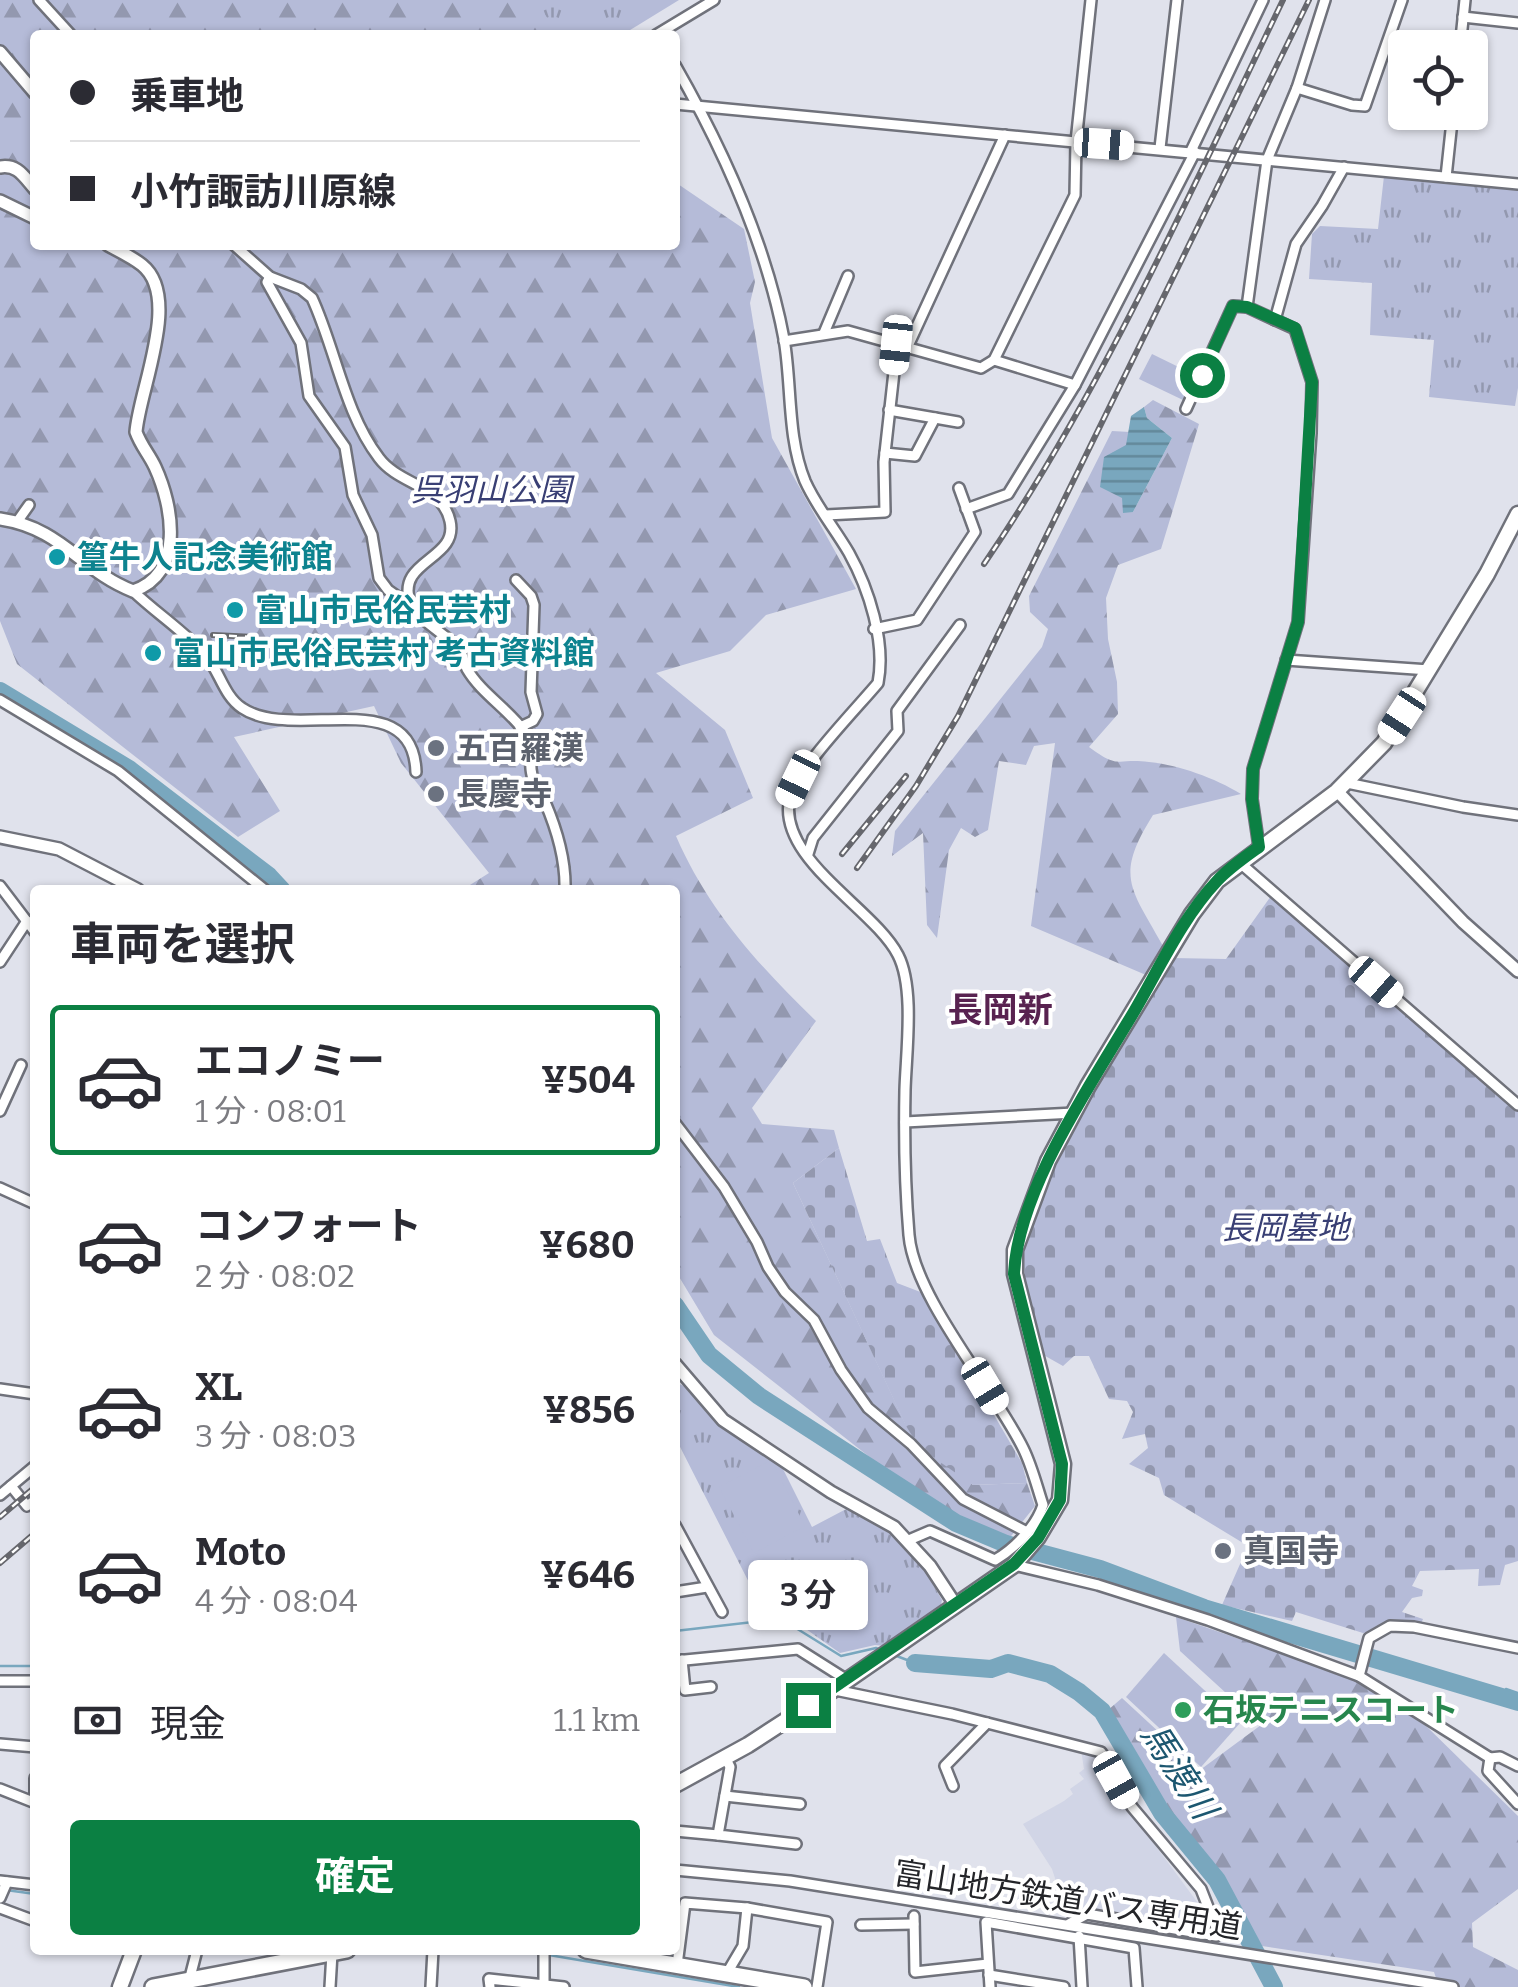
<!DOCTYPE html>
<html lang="ja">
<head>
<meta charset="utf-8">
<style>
	body { margin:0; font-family:Bitter,"Noto Sans JP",serif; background:#f2f2f3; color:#2b2b33; height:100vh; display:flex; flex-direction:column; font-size:38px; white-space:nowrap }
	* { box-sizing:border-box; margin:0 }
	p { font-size:32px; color:#7c7c81 }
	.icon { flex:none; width:55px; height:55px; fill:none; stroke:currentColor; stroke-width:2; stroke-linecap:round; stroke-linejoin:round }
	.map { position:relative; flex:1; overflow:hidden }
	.panel { position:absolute; left:30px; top:885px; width:650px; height:1070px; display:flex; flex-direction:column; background:#fff; border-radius:10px; box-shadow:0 2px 8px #0004 }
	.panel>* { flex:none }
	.guide { position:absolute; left:30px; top:30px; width:650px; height:220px; border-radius:10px; box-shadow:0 2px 8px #0004; display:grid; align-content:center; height:220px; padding:0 40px; background:#fff }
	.fabs { position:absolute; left:1388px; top:30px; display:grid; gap:20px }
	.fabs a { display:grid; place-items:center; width:100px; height:100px; border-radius:10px; background:#fff; box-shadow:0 2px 8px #0004; font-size:50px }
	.end { position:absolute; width:45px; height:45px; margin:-22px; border:12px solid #0b8043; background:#fff; box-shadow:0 0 0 5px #fff }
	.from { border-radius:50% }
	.bubble { position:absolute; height:70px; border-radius:10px; background:#fff; box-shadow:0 2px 8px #0004; font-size:32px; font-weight:700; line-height:70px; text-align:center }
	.car { position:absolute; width:30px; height:60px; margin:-30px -15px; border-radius:12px; box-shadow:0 0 8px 2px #0007; background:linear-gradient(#fff 24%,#345 0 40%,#fff 0 76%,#345 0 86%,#fff 0) }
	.guide b { display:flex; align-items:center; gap:35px; height:95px; font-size:38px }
	.guide b+b { border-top:2px solid #e1e1e2 }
	.guide i { width:25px; height:25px; background:#2b2b33 }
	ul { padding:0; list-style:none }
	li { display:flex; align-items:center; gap:30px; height:150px; margin:0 20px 15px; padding:0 20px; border:5px solid transparent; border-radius:10px }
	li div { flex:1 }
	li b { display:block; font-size:38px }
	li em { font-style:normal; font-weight:700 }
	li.selected { border-color:#0b8043 }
	li>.icon { width:90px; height:90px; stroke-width:1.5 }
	h2 { padding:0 40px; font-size:45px; line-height:120px }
	.pay { display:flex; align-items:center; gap:25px; height:110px; padding:0 40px; font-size:38px }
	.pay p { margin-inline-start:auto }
	.primary-button { display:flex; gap:20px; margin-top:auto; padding:20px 40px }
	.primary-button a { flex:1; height:115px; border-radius:10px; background:#0b8043; color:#fff; font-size:40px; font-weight:700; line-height:115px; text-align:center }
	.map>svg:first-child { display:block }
</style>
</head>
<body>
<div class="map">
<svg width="1518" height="1987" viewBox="0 0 1518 1987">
	<defs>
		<pattern id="grass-tufts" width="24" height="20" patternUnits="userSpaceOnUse" patternTransform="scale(2.5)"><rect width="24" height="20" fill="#b5bbd8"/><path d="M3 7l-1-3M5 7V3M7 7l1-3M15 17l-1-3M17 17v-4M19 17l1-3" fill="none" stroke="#9398af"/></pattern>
		<pattern id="forest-firs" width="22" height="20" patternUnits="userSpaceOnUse" patternTransform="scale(2.5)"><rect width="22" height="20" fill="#b5bbd8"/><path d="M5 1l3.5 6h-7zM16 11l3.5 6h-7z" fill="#9398af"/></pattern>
		<pattern id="cemetery-stones" width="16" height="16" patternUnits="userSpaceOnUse" patternTransform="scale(2.5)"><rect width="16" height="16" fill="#b5bbd8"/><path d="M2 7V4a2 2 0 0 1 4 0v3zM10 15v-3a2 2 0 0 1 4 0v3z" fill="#9398af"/></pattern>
		<pattern id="water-rules" width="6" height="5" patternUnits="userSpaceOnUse" patternTransform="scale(2.5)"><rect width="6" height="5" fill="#79a7be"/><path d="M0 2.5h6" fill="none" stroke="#63889a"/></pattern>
	</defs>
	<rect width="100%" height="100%" fill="#e0e2ec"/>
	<path fill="#d1d5e6" d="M1080,1743L1096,1747L1105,1761L1112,1787L1209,1918V1931L1087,1914L1067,1915L1052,1869L1023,1824L1064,1801L1073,1794L1070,1789L1084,1779L1079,1773L1084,1769Z"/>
	<g fill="url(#grass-tufts)">
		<path d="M516,0H679L622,35H540Z"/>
		<path d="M1384,176L1518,190V388L1515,406L1429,397L1434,340L1370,335L1372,283L1309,279L1312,234L1320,226L1378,229Z"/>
		<path d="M675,1382L686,1387L707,1413L782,1467L812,1527L850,1507L885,1526L913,1550L942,1600L940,1609L885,1646L875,1645L840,1653L793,1620L763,1610L675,1437Z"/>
	</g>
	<g fill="url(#forest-firs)">
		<path d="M0,0H535L559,35H35V245H675V182L744,229L755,282L750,303L772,438L856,589L766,615L730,651L656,673L725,730L753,798L676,836C708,910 759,966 816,1021L752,1108L762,1124L834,1130L839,1148L793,1183L905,1423L973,1485L1027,1483L1035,1506L1008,1540L955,1518L890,1473L714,1335L675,1270V890H462L489,873L401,763L374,706L234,737L280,811L238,837L17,664L0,621Z"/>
		<path d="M1153,400L1199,424L1161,549L1118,565L1106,598L1108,639L1117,682L1118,714L1089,747C1120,770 1116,758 1149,762C1179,765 1215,778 1241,794L1153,815C1114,877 1131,888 1163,946L1146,975L1031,926L1055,743L1034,746L1026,765L999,761L988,830L975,837L961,828L949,850L937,938L927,925L923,833L892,856L895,831L1042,647L1048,629L1030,612L1029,596L1112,431L1130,432L1122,498L1133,512L1172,438L1147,418L1144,407Z"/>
		<path d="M1176,1617L1355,1679L1420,1720L1518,1816V1889L1472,1923L1473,1947L1518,1970V1987H1439L1434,1972L1262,1946L1220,1875L1171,1817L1108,1710L1122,1698L1200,1770L1261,1725L1180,1651Z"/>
	</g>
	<g fill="url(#cemetery-stones)">
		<path d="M1271,896L1518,1110V1561L1505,1565L1500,1585L1478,1586L1479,1569L1420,1571L1412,1586L1423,1590L1422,1596L1412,1598L1402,1612L1423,1619L1420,1626L1363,1633L1296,1612L1292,1621L1222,1605L1248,1546L1164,1495L1159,1478L1129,1464L1148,1448L1145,1434L1122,1439L1133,1412L1127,1401L1109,1399L1089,1356H1074L1063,1366L1040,1353L1015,1250L1088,1100L1173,958L1226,959Z"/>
		<path d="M839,1148L867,1241L880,1239L897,1283L923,1293L1022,1463L1027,1483L973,1485L920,1448L906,1426L793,1183Z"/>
	</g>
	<g fill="#b5bbd8">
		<path d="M1152,354L1195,375L1183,400L1139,379Z"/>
		<path d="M771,1460L805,1526L754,1553L719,1487Z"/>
		<path d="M1164,1653L1240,1723L1201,1767L1126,1697Z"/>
	</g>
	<path fill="url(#water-rules)" d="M1144,407L1147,418L1172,438L1133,512L1123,513L1122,498L1100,487L1104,457L1126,445L1131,416Z"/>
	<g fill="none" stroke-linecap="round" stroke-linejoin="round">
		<g stroke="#79a7be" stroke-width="2.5">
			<path d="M675,1631L771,1620L791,1625L841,1656L876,1648L881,1650"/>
			<path d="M894,1655L915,1663"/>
			<path d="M0,1666H35"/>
			<path d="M1503,1698L1506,1689L1518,1693"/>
			<path d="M6,1890L35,1894"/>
			<path d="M498,1950L541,1953"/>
			<path d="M549,1955L739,1987"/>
		</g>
		<g stroke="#79a7be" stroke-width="18">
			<path d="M0,691L129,769L269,876L282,890"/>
			<path d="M675,1305L709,1355L759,1396L956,1523L1006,1544L1100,1569L1204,1608L1518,1702"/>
			<path d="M915,1663L991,1669L1008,1663L1050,1674L1079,1692L1102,1711L1162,1813L1217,1880L1274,1987"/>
		</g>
		<defs>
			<g id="minor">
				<path d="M39,0L71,35"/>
				<path d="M1463,17L1518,23"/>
				<path d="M656,35L714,0"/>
				<path d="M1460,48L1465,0"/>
				<path d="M675,65C723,149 766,243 784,339C792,385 787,437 805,481C816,506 835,529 849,553C869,589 886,642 878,683C858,707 796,771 790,797C775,858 874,908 898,955C915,988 906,1053 905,1090C904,1138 905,1187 909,1235C914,1297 994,1389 1023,1448C1032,1466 1037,1487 1043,1505C1036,1527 1014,1549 995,1560L930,1531L909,1540"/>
				<path d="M1297,88L1352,105L1365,106L1402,0"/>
				<path d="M675,104L1518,184"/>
				<path d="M1160,148L1177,0"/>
				<path d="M1191,151L1263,0"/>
				<path d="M1446,177L1453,112"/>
				<path d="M234,245L270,277L301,289L312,298C336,350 344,412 379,458C399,485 442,485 450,521C459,560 396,560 410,602C417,620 446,634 459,649C464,655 463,662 467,669C481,693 508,709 524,731C535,745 528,759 532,775C534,784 542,793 545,802C557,830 566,859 565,890"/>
				<path d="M270,277L267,282L301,343L309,396L345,447L353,495L372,535L379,578L388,590L411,606"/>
				<path d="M1247,307L1267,160L1297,88L1325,0"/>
				<path d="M1275,320L1296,244L1322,206L1344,167"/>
				<path d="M824,333L848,276"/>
				<path d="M784,341L848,331L981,368L994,360L1075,195L1076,142L1091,0"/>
				<path d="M907,348L1005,135"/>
				<path d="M994,360L1075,385L1195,152"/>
				<path d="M1186,409L1233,306L1247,307L1295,329L1312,382L1311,433L1298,622L1253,769L1252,799L1259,847"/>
				<path d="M889,410L958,422"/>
				<path d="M885,453L915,456L935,418"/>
				<path d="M966,509L1008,494L1075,385"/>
				<path d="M826,515L885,512L884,462L897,345"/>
				<path d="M17,522L29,505"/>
				<path d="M516,580L531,596L534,605L531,692L537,714L533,721L520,727"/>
				<path d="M133,591C157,614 187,633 208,658C220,674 225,697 242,708C293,743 413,682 416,772"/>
				<path d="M874,629L917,620L975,532L959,488"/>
				<path d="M1286,660L1429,670"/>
				<path d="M0,700L118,771L265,890"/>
				<path d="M1347,783L1463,807L1518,815"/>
				<path d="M808,854L813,838L898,731L897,711L960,625"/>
				<path d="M1239,862L1518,1105"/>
				<path d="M0,886L35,932"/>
				<path d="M0,962L27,921"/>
				<path d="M0,1111L21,1065"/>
				<path d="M905,1122L1074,1113"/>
				<path d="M675,1123L724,1187L757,1242L768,1267L785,1292L814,1320L841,1370L868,1408L911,1444L963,1499L1027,1532"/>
				<path d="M0,1188L35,1204"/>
				<path d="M0,1389L35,1394"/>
				<path d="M11,1486L27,1506L35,1500"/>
				<path d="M0,1495L35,1466"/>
				<path d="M675,1525L722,1612"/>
				<path d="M1014,1565L1098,1585L1208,1620L1359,1676L1490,1758L1500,1757L1518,1766"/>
				<path d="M675,1592L707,1587"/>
				<path d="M682,1660L685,1690L711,1687"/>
				<path d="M675,1661L798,1649L847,1680"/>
				<path d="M1359,1676L1369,1638L1390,1626L1414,1627L1518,1648"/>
				<path d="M0,1681H35"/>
				<path d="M835,1690L952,1714L1101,1752L1132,1807L1201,1889L1217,1930L1216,1936L1087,1914L1069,1924"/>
				<path d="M0,1744L35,1747"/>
				<path d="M725,1757L730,1767L718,1835L796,1844"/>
				<path d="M1490,1758L1488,1771L1518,1804"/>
				<path d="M35,1778V1802"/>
				<path d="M953,1786L945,1766L987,1723"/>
				<path d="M0,1789L33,1802"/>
				<path d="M725,1796L800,1804"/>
				<path d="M675,1831L718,1835"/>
				<path d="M675,1870L790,1881L1453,1987"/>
				<path d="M0,1881L35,1885"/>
				<path d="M0,1898L7,1882"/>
				<path d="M0,1908L35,1921"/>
				<path d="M914,1916L915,1972L988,1964"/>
				<path d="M861,1925L914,1924"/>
				<path d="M1079,1936L1082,1987"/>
				<path d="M677,1965L685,1903L747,1908L827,1922L817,1987"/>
				<path d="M727,1973L743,1946L747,1908"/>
				<path d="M989,1975L1064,1987"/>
				<path d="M189,1981L197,1950"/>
				<path d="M330,1987L332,1953"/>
				<path d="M431,1987L433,1950"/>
				<path d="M490,1987L489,1979L564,1987"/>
				<path d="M544,1987V1950"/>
				<path d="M990,1987L986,1922L1134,1948L1137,1987"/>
			</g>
			<g id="tertiary">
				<path d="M0,52L35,93"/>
				<path d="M0,167C18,164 24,177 35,189"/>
				<path d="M0,201L35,218"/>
				<path d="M0,519C62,528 81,571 133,591C185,574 173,506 155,467C149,454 141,446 136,432C139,390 182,297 142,265C132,257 119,251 108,245"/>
				<path d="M1337,791L1463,922L1518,971"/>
				<path d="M0,837L59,849L138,890"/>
				<path d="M675,1364L723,1420L831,1492L894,1527L930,1566L955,1604"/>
			</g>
			<g id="secondary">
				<path d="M675,1785L748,1745L839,1686L1014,1565L1038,1537L1060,1500L1063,1464L1015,1274V1250L1048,1161L1088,1086L1192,914L1217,881L1337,791L1384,743L1487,574L1518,514"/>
				<path d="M120,1987L134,1950"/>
			</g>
			<g id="primary">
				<path d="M586,1950L804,1987"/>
				<path d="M153,1987L347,1950"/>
			</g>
		</defs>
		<use href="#minor" stroke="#70727b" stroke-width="14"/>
		<use href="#tertiary" stroke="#70727b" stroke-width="16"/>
		<use href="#secondary" stroke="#70727b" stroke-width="19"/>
		<use href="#primary" stroke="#70727b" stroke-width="20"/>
		<use href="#minor" stroke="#fff" stroke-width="9"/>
		<use href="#tertiary" stroke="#fff" stroke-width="11"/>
		<use href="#secondary" stroke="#fff" stroke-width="14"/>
		<use href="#primary" stroke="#fff" stroke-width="15"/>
		<defs>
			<g id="rail">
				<path d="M984,564C1103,389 1191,191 1283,0"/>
				<path d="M213,635L254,637"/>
				<path d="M842,854L906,776"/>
				<path d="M857,868L916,786L958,716L1309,0"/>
				<path d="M0,1517L35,1487"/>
				<path d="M0,1563L35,1533"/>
			</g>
		</defs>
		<use href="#rail" stroke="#66676d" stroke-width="6"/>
		<use href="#rail" stroke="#fff" stroke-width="2.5" stroke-dasharray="8" stroke-linecap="butt"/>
	</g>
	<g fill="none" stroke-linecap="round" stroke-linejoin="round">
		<path stroke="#0b8043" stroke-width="12" d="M808,1705L1014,1564L1038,1538L1060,1500L1062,1464L1014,1274C1018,1189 1092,1083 1135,1010C1160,967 1183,917 1217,881C1229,868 1245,857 1259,847L1252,799L1253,769L1298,622L1312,382L1295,328L1247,307L1233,306L1202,375"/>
	</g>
	<g fill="#0f9aa8" stroke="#fff" stroke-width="4">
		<circle cx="57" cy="557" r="10"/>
		<circle cx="235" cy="610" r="10"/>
		<circle cx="153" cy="653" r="10"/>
	</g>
	<g fill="#6b7280" stroke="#fff" stroke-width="4">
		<circle cx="436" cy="748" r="10"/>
		<circle cx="436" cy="794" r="10"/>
		<circle cx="1223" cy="1551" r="10"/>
	</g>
	<circle fill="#2e9e5b" stroke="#fff" stroke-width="4" cx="1183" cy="1710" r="10"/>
	<g text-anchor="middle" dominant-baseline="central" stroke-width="8" stroke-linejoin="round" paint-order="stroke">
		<g font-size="32" font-style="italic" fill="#393f74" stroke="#fff">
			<text x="491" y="490">呉羽山公園</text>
			<text x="1285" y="1228">長岡墓地</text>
		</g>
		<g font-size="32" font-weight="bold" fill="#0d838f" stroke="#fff" text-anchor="start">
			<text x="77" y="557">篁牛人記念美術館</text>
			<text x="255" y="610">富山市民俗民芸村</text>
			<text x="173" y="653">富山市民俗民芸村 考古資料館</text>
		</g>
		<g font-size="32" font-weight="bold" fill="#5b616d" stroke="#fff" text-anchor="start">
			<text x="456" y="748">五百羅漢</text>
			<text x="456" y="794">長慶寺</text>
			<text x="1243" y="1551">真国寺</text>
		</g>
		<g font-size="32" font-weight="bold" fill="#27864d" stroke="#fff" text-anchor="start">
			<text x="1203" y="1710">石坂テニスコート</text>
		</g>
		<g font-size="32" fill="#242529" stroke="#fff">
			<text transform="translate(1068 1900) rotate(9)">富山地方鉄道バス専用道</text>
		</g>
		<g font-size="35" font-weight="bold" fill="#582250" stroke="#fff">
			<text x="1000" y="1010">長岡新</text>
		</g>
		<g font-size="35" font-style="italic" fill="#1c5770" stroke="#fff">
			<text transform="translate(1179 1771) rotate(57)">馬渡川</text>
		</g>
	</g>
</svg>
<div class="fabs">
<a><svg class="icon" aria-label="locate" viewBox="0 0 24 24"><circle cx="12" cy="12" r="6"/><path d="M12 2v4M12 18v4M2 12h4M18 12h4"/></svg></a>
</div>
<i class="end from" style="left:1202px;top:375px"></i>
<i class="end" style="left:808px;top:1705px"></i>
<div class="bubble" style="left:748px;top:1560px;width:120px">3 分</div>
<i class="car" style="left:1104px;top:144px;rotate:94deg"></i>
<i class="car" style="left:896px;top:345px;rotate:186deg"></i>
<i class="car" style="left:1402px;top:716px;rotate:213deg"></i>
<i class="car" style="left:798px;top:779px;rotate:206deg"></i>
<i class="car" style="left:1376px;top:982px;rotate:131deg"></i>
<i class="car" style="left:985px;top:1386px;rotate:149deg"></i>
<i class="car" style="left:1116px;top:1780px;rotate:151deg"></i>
<div class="guide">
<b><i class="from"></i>乗車地</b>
<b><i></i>小竹諏訪川原線</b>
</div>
<section class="panel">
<h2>車両を選択</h2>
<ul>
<li class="selected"><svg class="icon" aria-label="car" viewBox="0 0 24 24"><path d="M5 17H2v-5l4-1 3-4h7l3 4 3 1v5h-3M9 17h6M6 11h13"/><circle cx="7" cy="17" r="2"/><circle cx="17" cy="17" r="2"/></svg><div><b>エコノミー</b><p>1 分 · 08:01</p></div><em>¥504</em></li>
<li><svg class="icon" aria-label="car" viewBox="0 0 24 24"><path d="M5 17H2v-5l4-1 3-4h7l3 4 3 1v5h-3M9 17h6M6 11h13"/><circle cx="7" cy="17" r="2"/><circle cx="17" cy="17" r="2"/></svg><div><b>コンフォート</b><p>2 分 · 08:02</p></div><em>¥680</em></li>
<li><svg class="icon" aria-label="car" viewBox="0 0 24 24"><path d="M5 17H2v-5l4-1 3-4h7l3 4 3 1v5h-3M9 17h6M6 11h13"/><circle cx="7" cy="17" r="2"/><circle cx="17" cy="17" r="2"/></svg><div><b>XL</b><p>3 分 · 08:03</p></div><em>¥856</em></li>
<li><svg class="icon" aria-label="car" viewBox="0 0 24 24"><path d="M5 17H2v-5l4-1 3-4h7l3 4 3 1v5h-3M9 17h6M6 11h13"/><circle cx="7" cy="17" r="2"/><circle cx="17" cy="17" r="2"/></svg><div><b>Moto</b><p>4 分 · 08:04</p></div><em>¥646</em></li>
</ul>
<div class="pay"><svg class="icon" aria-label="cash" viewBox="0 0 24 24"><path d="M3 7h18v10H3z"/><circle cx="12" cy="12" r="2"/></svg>現金<p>1.1 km</p></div>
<div class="primary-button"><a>確定</a></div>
</section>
</div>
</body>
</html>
